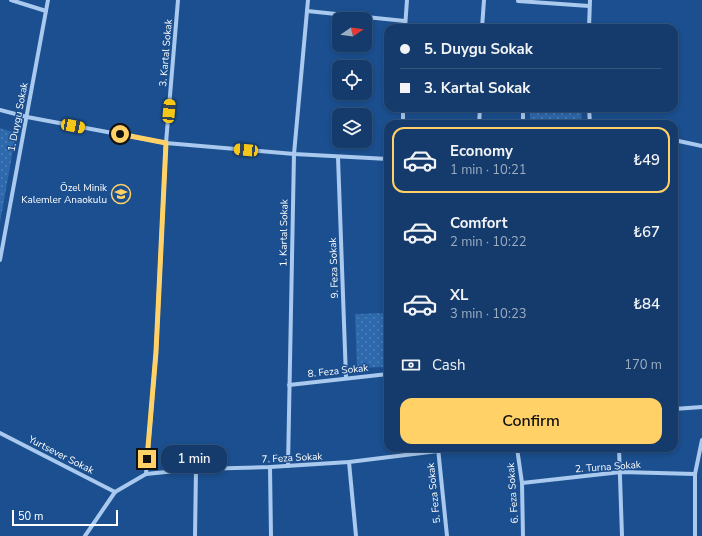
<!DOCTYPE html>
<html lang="en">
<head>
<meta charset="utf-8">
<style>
	body { margin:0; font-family:"Nunito Sans",sans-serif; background:#1d4271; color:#f1f3f6; height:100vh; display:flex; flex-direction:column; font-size:15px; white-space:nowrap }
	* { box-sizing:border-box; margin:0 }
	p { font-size:13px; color:#9dadc1 }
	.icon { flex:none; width:22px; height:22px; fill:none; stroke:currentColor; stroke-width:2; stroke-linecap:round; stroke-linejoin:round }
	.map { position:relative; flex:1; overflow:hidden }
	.panel { position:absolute; left:384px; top:120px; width:294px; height:332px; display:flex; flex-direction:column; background:#143b6b; border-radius:12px; box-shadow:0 2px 6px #0003,0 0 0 1px #33557e }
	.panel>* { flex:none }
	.hud { position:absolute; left:384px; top:24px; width:294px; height:88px; border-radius:12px; box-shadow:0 2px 6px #0003,0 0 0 1px #33557e; display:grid; align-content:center; height:88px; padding:0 16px; background:#143b6b }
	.needle { width:26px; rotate:77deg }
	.fabs { position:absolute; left:332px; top:12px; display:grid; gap:8px }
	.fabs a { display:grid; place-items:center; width:40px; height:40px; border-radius:8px; background:#143b6b; box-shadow:0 2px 6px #0003,0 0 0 1px #33557e; font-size:20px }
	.scale { position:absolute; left:12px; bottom:10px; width:106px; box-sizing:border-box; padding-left:4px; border:2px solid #fff; border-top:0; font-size:11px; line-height:14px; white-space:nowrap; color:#fff; -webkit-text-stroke:3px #1b4f8f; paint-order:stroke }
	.end { position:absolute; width:18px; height:18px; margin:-9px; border:5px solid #ffd166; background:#111; box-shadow:0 0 0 2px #111 }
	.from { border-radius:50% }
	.bubble { position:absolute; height:28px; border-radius:12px; background:#143b6b; box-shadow:0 2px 6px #0003,0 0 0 1px #33557e; font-size:13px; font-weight:600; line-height:28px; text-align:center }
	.car { position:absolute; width:12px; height:24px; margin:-12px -6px; border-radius:5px; box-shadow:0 0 3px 1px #0007; background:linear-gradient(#f5c518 24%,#345 0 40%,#f5c518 0 76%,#345 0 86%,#f5c518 0) }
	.hud b { display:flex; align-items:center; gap:14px; height:38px; font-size:15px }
	.hud b+b { border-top:1px solid #33557e }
	.hud i { width:10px; height:10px; background:#f1f3f6 }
	ul { padding:7px 0 0; list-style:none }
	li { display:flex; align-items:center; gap:12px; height:66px; margin:0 8px 6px; padding:0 8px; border:2px solid transparent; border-radius:12px }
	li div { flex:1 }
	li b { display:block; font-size:15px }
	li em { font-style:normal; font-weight:600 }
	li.on { border-color:#ffd166 }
	li>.icon { width:36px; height:36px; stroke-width:1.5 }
	.pay { display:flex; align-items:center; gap:10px; height:44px; padding:0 16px; font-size:15px }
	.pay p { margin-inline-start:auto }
	.primary-button { display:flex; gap:8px; margin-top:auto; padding:8px 16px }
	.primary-button a { flex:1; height:46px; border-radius:12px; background:#ffd166; color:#111; font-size:16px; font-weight:600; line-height:46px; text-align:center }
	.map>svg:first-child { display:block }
</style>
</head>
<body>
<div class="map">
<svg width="702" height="536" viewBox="0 0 702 536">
	<defs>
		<pattern id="park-dots" width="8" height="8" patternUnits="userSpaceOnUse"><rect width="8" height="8" fill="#2e69ad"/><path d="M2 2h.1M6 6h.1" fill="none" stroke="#4d80b9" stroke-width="1.8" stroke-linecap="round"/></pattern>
	</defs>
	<rect width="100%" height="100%" fill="#1b4f8f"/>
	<g fill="url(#park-dots)">
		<path d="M530,108H582L581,124H530Z"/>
		<path d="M0,128L16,133L0,223Z"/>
		<path d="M385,313L388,361L384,367L357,368L355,314Z"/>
	</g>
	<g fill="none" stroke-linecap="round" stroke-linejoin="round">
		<g stroke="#a9c9ee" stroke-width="4">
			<path d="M11,0L46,11"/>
			<path d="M518,0V1L589,6"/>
			<path d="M307,11L405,21"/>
			<path d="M405,28L407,0"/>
			<path d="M482,28L484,0"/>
			<path d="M589,28L590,0"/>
			<path d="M589,108L590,124"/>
			<path d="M0,110L27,117L166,143L294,154L388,159"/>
			<path d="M403,124V108"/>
			<path d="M479,124L480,108"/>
			<path d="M523,124V108"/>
			<path d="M674,140L702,146"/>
			<path d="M338,157L346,378"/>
			<path d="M0,260L48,0"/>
			<path d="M289,385L388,374"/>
			<path d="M674,409L702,407"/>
			<path d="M0,433L115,492"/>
			<path d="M438,448L447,536"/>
			<path d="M517,448L522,483L523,536"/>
			<path d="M619,448L622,536"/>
			<path d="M349,462L356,536"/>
			<path d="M288,466L294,154L308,0"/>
			<path d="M270,467L271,536"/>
			<path d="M146,474L196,469L270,467L349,462L438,451"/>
			<path d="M522,483L621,472L695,474"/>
			<path d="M85,536L115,492L146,474L156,352L166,143L178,0"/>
			<path d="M195,536L196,469"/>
			<path d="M695,536V474L702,440"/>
		</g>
	</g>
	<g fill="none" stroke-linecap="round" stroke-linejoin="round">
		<path stroke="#ffd166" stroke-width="5" d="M120,134L166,143L156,352L147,459"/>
	</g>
	<defs>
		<symbol id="school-ring" viewBox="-11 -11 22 22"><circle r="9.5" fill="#1b4f8f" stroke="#ffd166" stroke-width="1.5"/><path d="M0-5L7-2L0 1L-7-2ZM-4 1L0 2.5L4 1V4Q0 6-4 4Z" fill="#ffd166"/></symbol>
	</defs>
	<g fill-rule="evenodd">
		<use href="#school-ring" x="110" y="183" width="22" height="22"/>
	</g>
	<g text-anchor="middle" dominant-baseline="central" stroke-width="3" stroke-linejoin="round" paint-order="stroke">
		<g font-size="10" fill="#fff" stroke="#1b4f8f">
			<text transform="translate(166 53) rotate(-85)">3. Kartal Sokak</text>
			<text transform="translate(18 117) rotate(-79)">1. Duygu Sokak</text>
			<text transform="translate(284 233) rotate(-89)">1. Kartal Sokak</text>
			<text transform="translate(334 268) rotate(-92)">9. Feza Sokak</text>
			<text transform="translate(338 371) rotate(-6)">8. Feza Sokak</text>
			<text transform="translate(61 455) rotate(27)">Yurtsever Sokak</text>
			<text transform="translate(292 458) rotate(-3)">7. Feza Sokak</text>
			<text transform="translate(608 467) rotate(-4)">2. Turna Sokak</text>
			<text transform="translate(434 493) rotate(-96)">5. Feza Sokak</text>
			<text transform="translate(513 493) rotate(-94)">6. Feza Sokak</text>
		</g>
		<g font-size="10" fill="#fff" stroke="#1b4f8f" text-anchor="end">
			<text x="107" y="188">Özel Minik<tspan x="107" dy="12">Kalemler Anaokulu</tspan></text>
		</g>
	</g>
</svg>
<div class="fabs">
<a><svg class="needle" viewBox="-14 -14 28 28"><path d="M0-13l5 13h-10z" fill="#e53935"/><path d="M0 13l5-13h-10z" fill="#9dadc1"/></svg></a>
<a><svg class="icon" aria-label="locate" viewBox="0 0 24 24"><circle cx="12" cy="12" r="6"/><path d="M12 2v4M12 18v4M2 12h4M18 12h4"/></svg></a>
<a><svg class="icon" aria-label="layers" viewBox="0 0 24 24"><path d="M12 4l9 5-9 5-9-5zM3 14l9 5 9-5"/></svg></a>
</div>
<div class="scale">50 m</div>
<i class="end from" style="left:120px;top:134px"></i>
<i class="end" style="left:147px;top:459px"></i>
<div class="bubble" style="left:161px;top:445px;width:66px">1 min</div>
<i class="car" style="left:169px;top:111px;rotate:5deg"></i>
<i class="car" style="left:73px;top:126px;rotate:101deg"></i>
<i class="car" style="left:246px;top:150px;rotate:275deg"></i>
<div class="hud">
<b><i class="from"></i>5. Duygu Sokak</b>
<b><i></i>3. Kartal Sokak</b>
</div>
<section class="panel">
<ul>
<li class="on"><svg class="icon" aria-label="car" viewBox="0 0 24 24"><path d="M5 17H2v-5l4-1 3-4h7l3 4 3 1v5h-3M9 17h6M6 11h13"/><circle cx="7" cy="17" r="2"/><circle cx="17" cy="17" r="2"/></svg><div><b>Economy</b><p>1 min · 10:21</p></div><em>₺49</em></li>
<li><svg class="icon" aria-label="car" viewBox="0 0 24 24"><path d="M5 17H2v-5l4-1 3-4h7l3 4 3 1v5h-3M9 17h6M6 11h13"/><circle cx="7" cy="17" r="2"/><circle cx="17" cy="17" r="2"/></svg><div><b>Comfort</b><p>2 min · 10:22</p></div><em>₺67</em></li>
<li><svg class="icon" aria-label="car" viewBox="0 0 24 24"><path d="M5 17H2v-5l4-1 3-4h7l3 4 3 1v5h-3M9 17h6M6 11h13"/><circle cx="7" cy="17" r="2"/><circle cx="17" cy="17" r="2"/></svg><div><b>XL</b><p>3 min · 10:23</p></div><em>₺84</em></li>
</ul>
<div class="pay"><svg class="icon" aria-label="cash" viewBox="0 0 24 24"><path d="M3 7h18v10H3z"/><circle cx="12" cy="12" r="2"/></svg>Cash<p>170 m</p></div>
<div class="primary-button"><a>Confirm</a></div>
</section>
</div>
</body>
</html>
